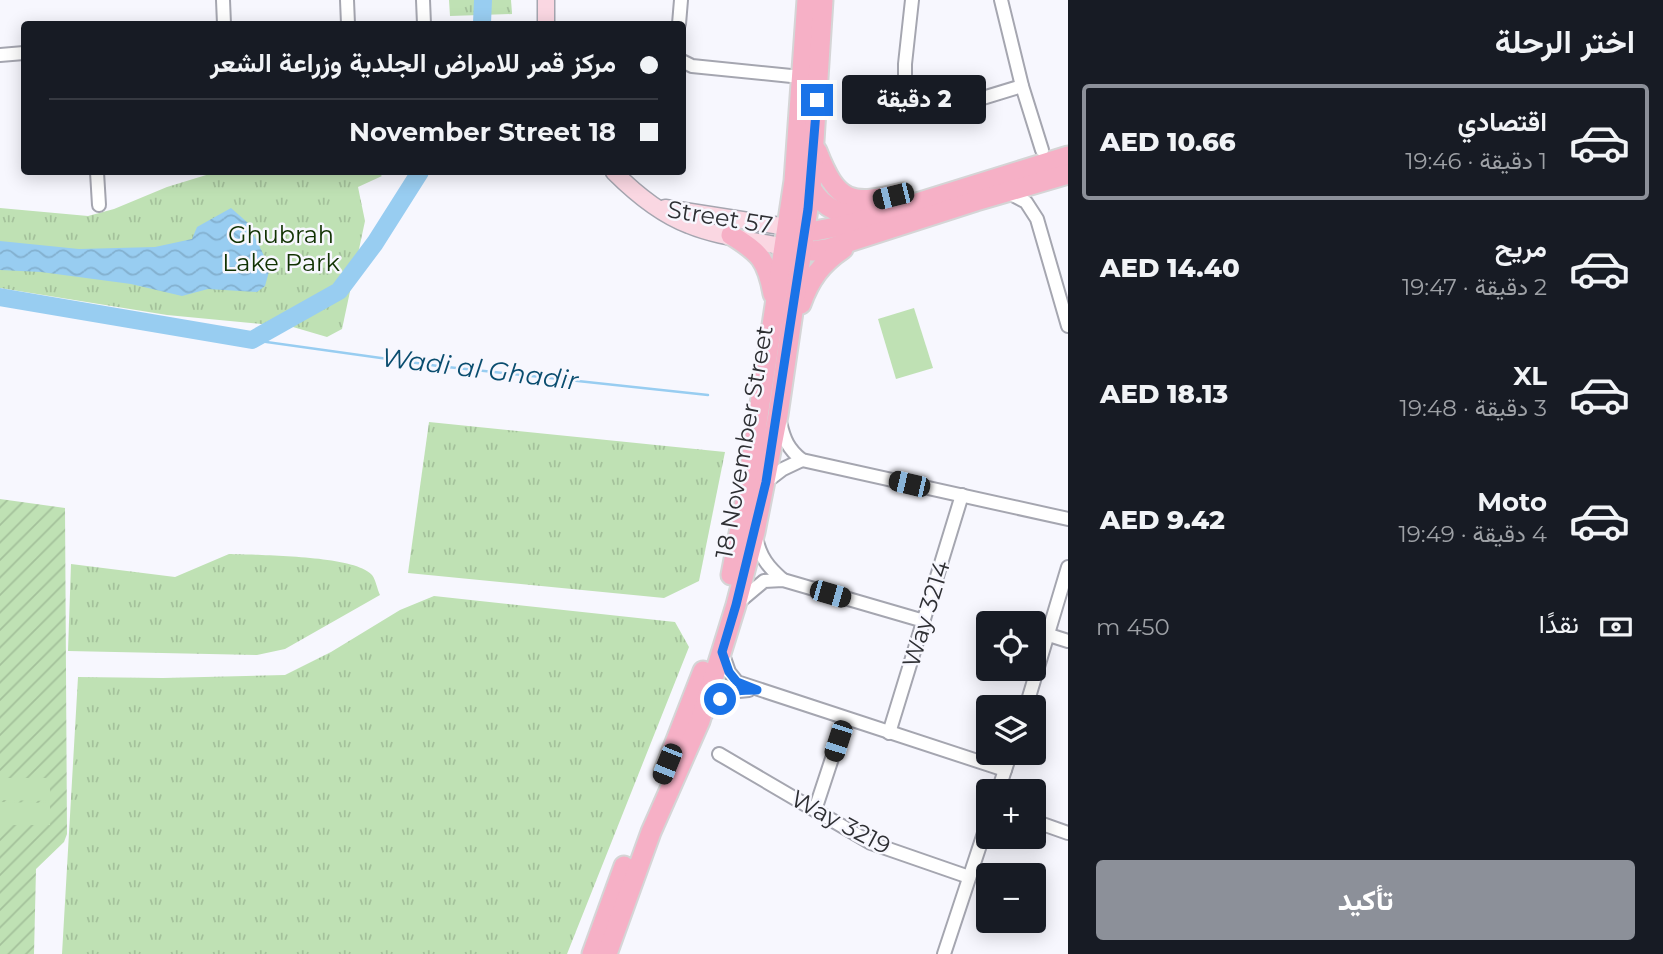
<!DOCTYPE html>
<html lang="ar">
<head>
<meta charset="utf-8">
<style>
	body { margin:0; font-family:Montserrat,Vazirmatn,sans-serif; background:#20242c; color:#f1f3f6; direction:rtl; height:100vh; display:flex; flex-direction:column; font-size:26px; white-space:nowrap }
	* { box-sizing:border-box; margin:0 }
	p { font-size:23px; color:#9ea1a6 }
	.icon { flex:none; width:38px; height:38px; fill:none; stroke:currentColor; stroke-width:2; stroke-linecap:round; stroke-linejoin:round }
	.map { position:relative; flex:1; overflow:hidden; direction:ltr }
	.details { display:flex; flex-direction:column; background:#171b24; width:595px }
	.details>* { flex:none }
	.hud { position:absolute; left:21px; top:21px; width:665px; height:154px; border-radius:7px; box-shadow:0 4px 18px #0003; direction:rtl; display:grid; align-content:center; height:154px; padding:0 28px; background:#171b24 }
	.controls { position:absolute; left:976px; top:611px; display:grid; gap:14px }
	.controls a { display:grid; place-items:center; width:70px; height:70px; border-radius:7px; background:#171b24; box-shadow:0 4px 18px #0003; font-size:35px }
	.end { position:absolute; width:32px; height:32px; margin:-16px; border:9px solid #1a73e8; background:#fff; box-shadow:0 0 0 4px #fff }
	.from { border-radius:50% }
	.bubble { position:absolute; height:49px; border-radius:7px; background:#171b24; box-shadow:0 4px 18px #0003; font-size:23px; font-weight:800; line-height:49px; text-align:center; direction:rtl }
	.car { position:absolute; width:21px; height:42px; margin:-21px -10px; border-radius:9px; box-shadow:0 0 5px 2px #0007; background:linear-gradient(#222 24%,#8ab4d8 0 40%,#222 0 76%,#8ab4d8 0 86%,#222 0) }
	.hud b { display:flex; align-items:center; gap:24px; height:66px; font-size:26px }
	.hud b+b { border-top:2px solid #363941 }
	.hud i { width:18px; height:18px; background:#f1f3f6 }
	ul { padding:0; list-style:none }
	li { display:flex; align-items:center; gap:21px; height:116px; margin:0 14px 10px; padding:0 14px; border:4px solid transparent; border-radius:7px }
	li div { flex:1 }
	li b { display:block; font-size:26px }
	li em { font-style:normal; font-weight:800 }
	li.active { border-color:#8c9099 }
	li>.icon { width:63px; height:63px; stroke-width:1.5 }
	h2 { padding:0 28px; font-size:32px; line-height:84px }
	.pay { display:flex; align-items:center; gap:18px; height:77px; padding:0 28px; font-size:26px }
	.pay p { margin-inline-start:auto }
	.primary-button { display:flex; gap:14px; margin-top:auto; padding:14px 28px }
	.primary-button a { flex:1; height:80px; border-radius:7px; background:#8c9099; color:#fff; font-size:28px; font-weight:800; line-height:80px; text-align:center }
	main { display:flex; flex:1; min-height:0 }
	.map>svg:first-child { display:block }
</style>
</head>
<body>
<main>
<section class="details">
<h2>اختر الرحلة</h2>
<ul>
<li class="active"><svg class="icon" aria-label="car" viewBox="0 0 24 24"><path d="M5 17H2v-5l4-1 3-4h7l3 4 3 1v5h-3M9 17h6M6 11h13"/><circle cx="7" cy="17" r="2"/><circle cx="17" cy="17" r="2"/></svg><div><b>اقتصادي</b><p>1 دقيقة · 19:46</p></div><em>AED 10.66</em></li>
<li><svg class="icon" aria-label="car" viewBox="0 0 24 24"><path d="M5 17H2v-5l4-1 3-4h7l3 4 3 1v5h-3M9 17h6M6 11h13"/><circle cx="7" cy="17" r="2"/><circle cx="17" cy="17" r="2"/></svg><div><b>مريح</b><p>2 دقيقة · 19:47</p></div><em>AED 14.40</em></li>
<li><svg class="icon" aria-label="car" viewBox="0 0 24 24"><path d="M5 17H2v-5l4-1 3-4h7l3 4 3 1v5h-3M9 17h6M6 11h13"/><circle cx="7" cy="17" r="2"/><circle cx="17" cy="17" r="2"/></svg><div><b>XL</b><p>3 دقيقة · 19:48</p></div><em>AED 18.13</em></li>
<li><svg class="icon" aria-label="car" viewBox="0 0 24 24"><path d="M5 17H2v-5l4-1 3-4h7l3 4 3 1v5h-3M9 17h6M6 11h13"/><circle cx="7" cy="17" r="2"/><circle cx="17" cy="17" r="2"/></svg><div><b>Moto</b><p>4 دقيقة · 19:49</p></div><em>AED 9.42</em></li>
</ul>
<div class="pay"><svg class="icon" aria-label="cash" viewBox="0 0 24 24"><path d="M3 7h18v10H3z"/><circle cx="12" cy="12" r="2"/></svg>نقدًا<p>450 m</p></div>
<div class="primary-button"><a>تأكيد</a></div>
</section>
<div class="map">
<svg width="1068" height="954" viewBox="0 0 1068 954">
	<defs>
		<pattern id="grass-tufts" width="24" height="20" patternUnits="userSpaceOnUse" patternTransform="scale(1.75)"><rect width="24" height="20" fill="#bfe1b4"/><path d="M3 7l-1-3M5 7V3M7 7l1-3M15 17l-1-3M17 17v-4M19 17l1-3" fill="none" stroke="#a4c19b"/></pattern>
		<pattern id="garden-furrows" width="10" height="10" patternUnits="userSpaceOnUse" patternTransform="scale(1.75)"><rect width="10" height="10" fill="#bfe1b4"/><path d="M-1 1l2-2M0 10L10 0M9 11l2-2" fill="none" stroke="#a4c19b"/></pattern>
		<pattern id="water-waves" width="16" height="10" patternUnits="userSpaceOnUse" patternTransform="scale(1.75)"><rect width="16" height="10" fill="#98cdf1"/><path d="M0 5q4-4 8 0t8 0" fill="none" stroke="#83b0cf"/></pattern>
	</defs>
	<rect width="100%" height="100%" fill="#f7f7fe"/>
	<g fill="url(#grass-tufts)">
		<path d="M449,0H511L512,14L450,16Z"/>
		<path d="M216,172H377L382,176L358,187L365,221L342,329L327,337L293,327L167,315L0,288V208L88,216L114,209L167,187Z"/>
		<path d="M429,422L725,452L699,581L664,598L408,573Z"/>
		<path d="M229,554C257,555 356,555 372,575C376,580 377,589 380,595L285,649L257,655L68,651L71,564L175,577Z"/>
		<path d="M434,596L675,622L689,647L567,954H62L78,677L163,678L285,675L331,652L400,610Z"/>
	</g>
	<path fill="url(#garden-furrows)" d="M0,499L65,508L67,834L64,842L36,869L34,954H0Z"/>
	<g fill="#bfe1b4">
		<path d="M914,308L933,368L896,379L878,319Z"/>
		<path d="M0,778H50V801L0,800Z"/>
		<path d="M0,802L50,803V825H0Z"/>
	</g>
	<path fill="url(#water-waves)" d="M231,208L248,223L270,268L265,286L257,292L208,289L182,296L131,284L41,272L0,270V241L79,249L155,247L192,239L197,227Z"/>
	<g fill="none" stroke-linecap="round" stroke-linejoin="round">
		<path stroke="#98cdf1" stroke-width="2.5" d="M252,340L438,366L708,395"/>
		<g stroke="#98cdf1" stroke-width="18">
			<path d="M482,23L483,0"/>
			<path d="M0,297L252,340L339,291L375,243L420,172"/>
		</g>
		<defs>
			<g id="street">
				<path d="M223,0L224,24"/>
				<path d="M347,0L348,24"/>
				<path d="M423,0L424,24"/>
				<path d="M912,0L905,64V102L950,108L1022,86"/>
				<path d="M1001,0L1022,86L1042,150"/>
				<path d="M679,24L681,0"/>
				<path d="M0,55L24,53"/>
				<path d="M682,61L692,66L801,77"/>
				<path d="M97,172L99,205"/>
				<path d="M1007,192L1026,202L1037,219L1068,326"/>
				<path d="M780,422C784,439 788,449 802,460L1068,519"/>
				<path d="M766,482L783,469L802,460"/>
				<path d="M756,537C760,557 768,567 783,580"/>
				<path d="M739,602L764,581L783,580L924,621"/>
				<path d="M1049,635L1068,641"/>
				<path d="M722,652L729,672L737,682L1005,770"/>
				<path d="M1026,707L1068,567"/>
				<path d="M704,716L729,692L749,690"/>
				<path d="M889,733L962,495"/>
				<path d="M719,754L871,843L969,877"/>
				<path d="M998,791L1011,752"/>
				<path d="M815,810L845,719"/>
				<path d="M1034,821L1068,833"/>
				<path d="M944,954L989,818"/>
			</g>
			<g id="secondary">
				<path d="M546,0V24"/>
				<path d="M614,172C635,193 660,214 689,225C718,237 753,240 784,247"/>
				<path d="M665,208L787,227"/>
			</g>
			<g id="primary">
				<path d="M817,151C837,203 851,206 903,193"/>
				<path d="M811,188C824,209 841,216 865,214"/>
				<path d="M794,228L815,231L846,225L1068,156"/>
				<path d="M731,235C760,253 767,260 773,294"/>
				<path d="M792,249L813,251L827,249L976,201L1068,174"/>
				<path d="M801,304C810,279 821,264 843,249"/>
				<path d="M731,575L745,502L794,181L807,0"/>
				<path d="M664,771L703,671"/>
				<path d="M592,954L624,866"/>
				<path d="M607,954L651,832L700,721L736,605L755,532L778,415L811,188L823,0"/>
			</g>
		</defs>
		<use href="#street" stroke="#a5a6b0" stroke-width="16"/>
		<use href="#secondary" stroke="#a5a6b0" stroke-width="19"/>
		<use href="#primary" stroke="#d5d5d6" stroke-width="23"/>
		<use href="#street" stroke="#fff" stroke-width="12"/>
		<use href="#secondary" stroke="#fad7e2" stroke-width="16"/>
		<use href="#primary" stroke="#f6b0c6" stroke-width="19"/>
	</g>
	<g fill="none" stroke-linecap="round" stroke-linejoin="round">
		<path stroke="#1a73e8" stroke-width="9" d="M720,699C732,690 742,690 757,690L737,682L729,672L722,652L736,605L766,482L808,209L817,100"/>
	</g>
	<g text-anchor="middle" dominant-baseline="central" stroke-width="5" stroke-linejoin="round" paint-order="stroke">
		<g font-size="24" fill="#2e2f33" stroke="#f7f7fe">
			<text transform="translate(720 217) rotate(9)">Street 57</text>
			<text transform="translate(744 442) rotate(-80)">18 November Street</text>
			<text transform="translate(926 614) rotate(-73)">Way 3214</text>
			<text transform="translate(841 822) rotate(28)">Way 3219</text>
		</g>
		<g font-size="24" fill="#113202" stroke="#f7f7fe">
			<text x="281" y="234">Ghubrah<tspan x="281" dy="28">Lake Park</tspan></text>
		</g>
		<g font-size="26" font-style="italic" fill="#0a4d6f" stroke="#f7f7fe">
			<text transform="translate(480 369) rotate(7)">Wadi al Ghadir</text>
		</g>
	</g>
</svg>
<div class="controls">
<a><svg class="icon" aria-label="locate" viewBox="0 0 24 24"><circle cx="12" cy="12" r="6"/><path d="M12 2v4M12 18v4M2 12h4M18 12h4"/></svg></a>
<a><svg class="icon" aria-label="layers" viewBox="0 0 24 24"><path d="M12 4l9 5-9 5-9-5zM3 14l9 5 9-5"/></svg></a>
<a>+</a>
<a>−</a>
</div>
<i class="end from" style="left:720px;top:699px"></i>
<i class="end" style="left:817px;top:100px"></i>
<div class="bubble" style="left:842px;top:75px;width:144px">2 دقيقة</div>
<i class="car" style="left:893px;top:196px;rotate:256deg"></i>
<i class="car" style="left:909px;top:484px;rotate:283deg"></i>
<i class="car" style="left:830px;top:594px;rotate:106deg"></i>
<i class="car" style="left:838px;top:741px;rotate:198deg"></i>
<i class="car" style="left:667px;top:764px;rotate:202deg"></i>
<div class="hud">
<b><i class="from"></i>مركز قمر للامراض الجلدية وزراعة الشعر</b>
<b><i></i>18 November Street</b>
</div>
</div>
</main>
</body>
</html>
